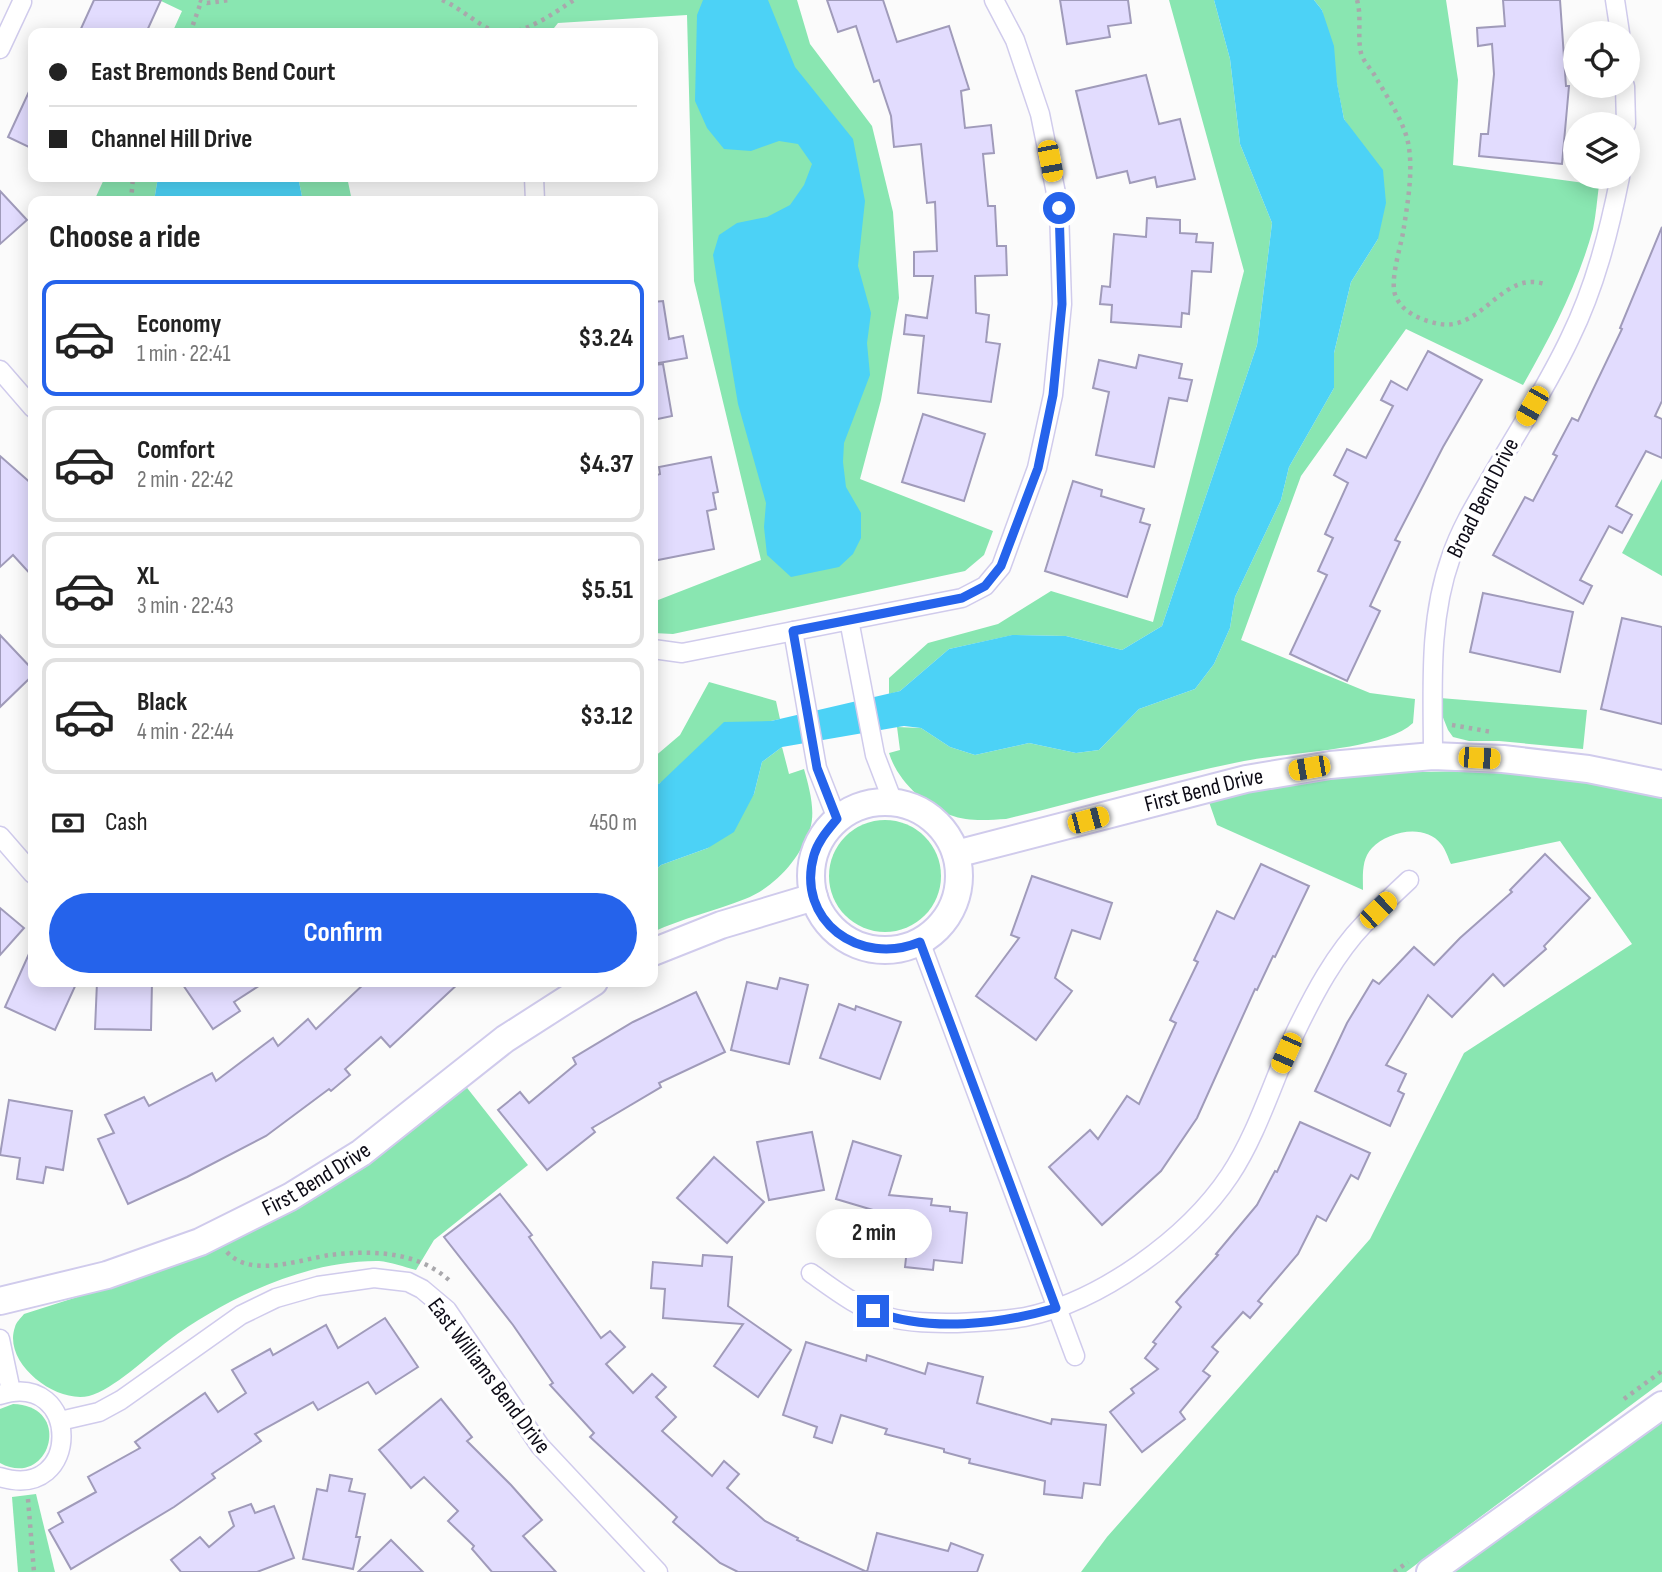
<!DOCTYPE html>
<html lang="en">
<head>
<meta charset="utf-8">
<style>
	body { margin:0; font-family:"Sofia Sans Condensed",sans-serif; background:#f6f6f6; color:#222; height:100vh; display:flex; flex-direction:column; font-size:26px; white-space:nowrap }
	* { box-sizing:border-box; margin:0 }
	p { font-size:23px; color:#767676 }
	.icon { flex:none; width:38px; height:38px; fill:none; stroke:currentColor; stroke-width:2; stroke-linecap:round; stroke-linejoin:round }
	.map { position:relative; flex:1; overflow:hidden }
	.details { position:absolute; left:28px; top:196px; width:630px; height:791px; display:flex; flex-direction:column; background:#fff; border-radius:14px; box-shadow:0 4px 18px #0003 }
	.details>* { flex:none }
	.top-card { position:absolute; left:28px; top:28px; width:630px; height:154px; border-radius:14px; box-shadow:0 4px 18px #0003; display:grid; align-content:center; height:154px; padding:0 21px; background:#fff }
	.controls { position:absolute; left:1563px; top:21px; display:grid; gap:14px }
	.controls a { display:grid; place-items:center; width:77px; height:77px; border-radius:50%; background:#fff; box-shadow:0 4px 18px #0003; font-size:35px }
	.end { position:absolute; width:32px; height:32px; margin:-16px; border:9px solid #2563eb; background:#fff; box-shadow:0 0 0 4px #fff }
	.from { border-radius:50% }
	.bubble { position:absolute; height:49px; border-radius:24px; background:#fff; box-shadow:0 4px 18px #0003; font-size:23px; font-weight:700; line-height:49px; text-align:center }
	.car { position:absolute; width:21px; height:42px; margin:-21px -10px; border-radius:9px; box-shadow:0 0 5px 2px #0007; background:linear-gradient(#f5c518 24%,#345 0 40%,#f5c518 0 76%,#345 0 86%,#f5c518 0) }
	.top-card b { display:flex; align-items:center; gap:24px; height:66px; font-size:26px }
	.top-card b+b { border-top:2px solid #e0e0e0 }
	.top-card i { width:18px; height:18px; background:#222 }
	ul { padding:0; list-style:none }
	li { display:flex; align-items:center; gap:21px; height:116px; margin:0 14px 10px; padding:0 7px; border:4px solid #e0e0e0; border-radius:14px }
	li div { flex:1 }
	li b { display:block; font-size:26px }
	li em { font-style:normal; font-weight:700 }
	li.active { border-color:#2563eb }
	li>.icon { width:63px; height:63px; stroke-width:1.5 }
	h2 { padding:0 21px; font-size:32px; line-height:84px }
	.pay { display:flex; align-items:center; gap:18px; height:77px; padding:0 21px; font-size:26px }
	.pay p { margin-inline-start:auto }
	.action { display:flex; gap:14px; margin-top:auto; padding:14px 21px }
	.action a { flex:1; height:80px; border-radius:42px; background:#2563eb; color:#fff; font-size:28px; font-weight:700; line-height:80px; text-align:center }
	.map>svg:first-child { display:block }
</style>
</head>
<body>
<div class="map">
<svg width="1662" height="1572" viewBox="0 0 1662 1572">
	<rect width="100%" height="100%" fill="#fbfbfb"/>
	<g fill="#89e6b1">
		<path d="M159,0H797L810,44L872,126L893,212L899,298L881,400L860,479L993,531L984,555L965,571L673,634L653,633V602L761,560L694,281L687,15L558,23L550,33H469L463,29L357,33H260L251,30L230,33H172L182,11Z"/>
		<path d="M1169,0H1214L1230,59L1240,144L1272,223L1257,345L1162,626L1122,650L1066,636L1013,635L949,649L900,691L889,694V678L928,643L998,624L1051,591L1153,622L1244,271Z"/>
		<path d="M1314,0H1446L1458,80L1453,165L1599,185C1597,200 1596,215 1593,229C1578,284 1551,336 1523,385L1406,329L1301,476L1241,640L1370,693L1415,699L1413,723C1383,751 1287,752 1244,761C1164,777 1085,800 1006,819C988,820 968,822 950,815C924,805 897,780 889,753L900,750L897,727L921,728L950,747L975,755L1029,743L1076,753L1099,750L1139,709L1195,689L1214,664L1230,628L1235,597L1281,500L1289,467L1334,388V353L1351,282L1378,239L1358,141L1344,119L1322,10Z"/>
		<path d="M105,177H158L154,201H94Z"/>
		<path d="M298,177H347L352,201H303Z"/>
		<path d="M1662,479V576L1622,553Z"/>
		<path d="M709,682L776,701L780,719L771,721L653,787V758L680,735Z"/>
		<path d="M1440,698L1587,710L1583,749L1499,741H1469L1453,737L1448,730L1442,715Z"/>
		<path d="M782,747L789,774L804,769C809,787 816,811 810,829C800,859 775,887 745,899C715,911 683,918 653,932V872L661,865L708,848L754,794L762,762Z"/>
		<path d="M1470,771L1547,774L1662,797V1382L1406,1572H1081L1107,1537L1370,1239L1464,1053L1632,944L1560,841L1451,864C1448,858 1446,850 1441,844C1425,823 1388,831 1372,848C1361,859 1363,877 1363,890L1217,825L1209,802L1292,782L1369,773Z"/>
		<circle cx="885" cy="876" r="56"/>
		<path d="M464,1084L528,1165L434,1240L416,1270C404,1267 391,1262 379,1261C307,1260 225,1298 168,1341C148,1356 113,1390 89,1396C56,1404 2,1363 15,1327C16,1322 21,1318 24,1314L118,1284Z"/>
		<path d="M13,1404C75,1406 49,1490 0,1463V1409Z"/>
		<path d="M1662,1414V1572H1451Z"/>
		<path d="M36,1494L55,1572H18L12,1497Z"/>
	</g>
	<g fill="#4cd2f6">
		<path d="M703,0H768L795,67L853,139L865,201L858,266L871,313L867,343L870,375L844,443L843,462L846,487L861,513V538L853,554L839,567L791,577L767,555L764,527L766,503L738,404L713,255L719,235L737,223L767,217L790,205L804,185L812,164L798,144L779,141L751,151L724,149L707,128L695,101L697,15Z"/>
		<path d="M1214,0H1314L1322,10L1334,46L1337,83L1344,119L1383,170L1386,203L1378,239L1351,282L1334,353V388L1289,467L1281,500L1235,597L1230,628L1214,664L1195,689L1139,709L1099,750L1076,753L1029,743L975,755L950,747L921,728L904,726L782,747L762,762L754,794L734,832L708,848L661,865L653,872V787L660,783L724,722L771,721L900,691L949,649L1012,635L1066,636L1122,650L1162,626L1257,345L1272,223L1240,144L1230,59Z"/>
		<path d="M158,177H298L303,201H154Z"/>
	</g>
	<g fill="#e2dcfe" stroke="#a09bba" stroke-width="2">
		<path d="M94,0H161L146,33H79Z"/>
		<path d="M827,0H883L897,42L949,26L969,89L961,91L965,128L991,125L994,153L983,154L988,206H995L997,246H1006L1007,275L975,276L976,313L989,315L986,342L1000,344L991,402L918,393L924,336L904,334L906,315L927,318L933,276H914V252L937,251L935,202L927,203L921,144L894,147L891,116L879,80L874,82L856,26L838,32Z"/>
		<path d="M1060,0H1128L1131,23L1108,26L1110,37L1067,44Z"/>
		<path d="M1503,0H1560L1566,86H1569L1562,164L1479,156L1481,134H1488L1494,74L1492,44L1478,46L1477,28L1505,26Z"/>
		<path d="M1146,75L1159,124L1180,119L1195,179L1157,187L1155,177L1130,183L1127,171L1097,178L1076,91Z"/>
		<path d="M33,83V149L8,137Z"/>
		<path d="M0,191L27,220L0,244Z"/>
		<path d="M1147,218L1180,220V233L1197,234L1196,242L1213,243L1211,272L1192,271L1189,314L1182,313L1181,327L1111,322L1112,305L1100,304L1102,286L1110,287L1114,234L1146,237Z"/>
		<path d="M1662,227V401L1655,416L1662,419V458L1646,451L1616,506L1632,515L1622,533L1609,526L1580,580L1592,586L1583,604L1493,555L1525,497L1533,501L1557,456L1553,454L1572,418L1578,421L1622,329L1620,328Z"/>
		<path d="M663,301L669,339L683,336L687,358L653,364V302Z"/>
		<path d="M1428,351L1482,380L1443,447L1395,540L1400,542L1370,606L1380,611L1347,681L1290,654L1327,575L1318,571L1333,538L1325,534L1348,483L1334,475L1347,449L1366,458L1393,406L1381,400L1391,381L1407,390Z"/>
		<path d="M1139,355L1182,364L1179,378L1192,380L1187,401L1169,398L1154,467L1096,455L1109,392L1093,388L1099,360L1136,368Z"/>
		<path d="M663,364L672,416L653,420V365Z"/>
		<path d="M923,414L985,434L964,501L902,482Z"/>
		<path d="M0,456L33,485V577L13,555L0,567Z"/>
		<path d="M711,457L718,492L713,493L716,509L707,511L714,549L653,561V476L660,474L659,467Z"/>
		<path d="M1073,481L1102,490L1101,496L1144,509L1140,522L1150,525L1127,597L1045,571Z"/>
		<path d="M1483,593L1573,612L1560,672L1470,652Z"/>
		<path d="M1622,618L1662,627V724L1601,709Z"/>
		<path d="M0,635L33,670V675L0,707Z"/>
		<path d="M1545,854L1590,898L1544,946L1546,949L1504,986L1493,974L1452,1017L1428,995L1386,1065L1406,1074L1398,1091L1404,1094L1390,1126L1315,1091L1347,1023L1373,980L1379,984L1414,947L1434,965L1460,938L1512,892L1510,890Z"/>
		<path d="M1261,864L1309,886L1275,957L1273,956L1257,990L1255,989L1197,1118L1161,1171L1102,1225L1049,1167L1090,1130L1098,1139L1127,1096L1139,1104L1176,1023L1170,1020L1198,962L1194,960L1217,911L1234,919Z"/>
		<path d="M1032,876L1112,903L1100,939L1072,930L1055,978L1072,991L1036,1040L976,996L1019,938L1011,935Z"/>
		<path d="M0,908L24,928L0,955Z"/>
		<path d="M33,945V982H77L55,1030L5,1007Z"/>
		<path d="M780,978L808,985L789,1064L731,1050L747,982L777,989Z"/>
		<path d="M97,982H152L151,1030L95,1029Z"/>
		<path d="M181,982H265L234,1002L240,1011L213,1029Z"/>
		<path d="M366,982H460L390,1047L381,1037L345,1069L350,1075L331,1091L329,1089L266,1136L187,1177L128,1204L98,1139L114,1133L105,1115L144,1097L149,1106L212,1073L216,1081L273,1038L278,1046L308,1019L316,1029Z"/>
		<path d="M696,992L725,1052L659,1083L661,1087L592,1128L595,1132L547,1170L498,1110L520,1092L529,1103L576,1064L573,1058L633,1022Z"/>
		<path d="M839,1004L855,1010L856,1006L901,1022L880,1079L820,1058Z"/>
		<path d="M9,1100L72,1111L63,1170L46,1167L43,1183L17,1179L20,1158L0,1155Z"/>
		<path d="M1300,1122L1370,1153L1358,1179L1351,1175L1326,1221L1317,1216L1298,1254L1258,1301L1262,1304L1250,1318L1243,1312L1212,1347L1218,1352L1203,1371L1210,1376L1180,1412L1185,1419L1142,1452L1110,1412L1134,1393L1131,1389L1158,1369L1145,1358L1156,1344L1153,1342L1181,1307L1176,1302L1218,1255L1216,1254L1257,1205L1275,1171L1277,1172Z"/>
		<path d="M812,1132L824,1190L769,1200L757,1142Z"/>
		<path d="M853,1141L901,1156L889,1195L932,1199L931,1205L950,1207V1211L967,1213L962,1263L934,1260L933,1270L905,1267L910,1221L836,1199Z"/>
		<path d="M714,1157L764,1202L727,1243L677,1198Z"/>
		<path d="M500,1194L532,1235L529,1237L601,1338L610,1331L625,1347L606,1364L633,1393L652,1374L666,1387L656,1397L676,1417L662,1431L712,1476L724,1461L739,1474L727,1488L765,1521L798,1538L797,1540L867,1572L877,1533L948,1551L951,1543L983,1555L977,1572H738L720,1563L673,1522L677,1517L590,1437L594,1433L550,1385L553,1383L513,1325L444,1237Z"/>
		<path d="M703,1255L732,1257L728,1306L791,1350L758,1397L714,1366L743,1324L663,1318L665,1289L651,1288L653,1262L702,1266Z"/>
		<path d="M385,1318L418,1367L376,1394L368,1382L318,1410L313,1402L255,1434L261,1441L212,1474L215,1478L174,1507L71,1569L49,1530L63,1522L58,1513L96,1492L88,1477L140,1448L135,1442L205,1393L218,1412L246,1393L232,1370L270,1349L273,1355L326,1325L338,1348Z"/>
		<path d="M806,1342L866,1361L867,1355L925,1374L928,1363L983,1377L977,1403L1051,1424L1052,1419L1106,1425L1100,1485L1084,1483L1082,1498L1044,1494L1045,1481L969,1463L970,1459L944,1452V1449L885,1434L887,1429L841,1415L832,1443L814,1437L817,1427L783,1415Z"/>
		<path d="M441,1399L472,1437L467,1441L511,1485L542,1520L523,1536L556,1572H492L472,1549L474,1546L448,1521L458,1511L424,1477L411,1488L379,1450Z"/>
		<path d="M330,1475L352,1479L349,1491L365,1494L356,1537H360L353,1569L303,1559L317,1489L327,1491Z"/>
		<path d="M251,1504L255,1513L274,1506L294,1558L257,1572H181L171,1560L200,1537L209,1547L234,1526L229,1512Z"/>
		<path d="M391,1540L423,1572H358Z"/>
	</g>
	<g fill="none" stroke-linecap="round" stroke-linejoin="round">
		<defs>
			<g id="street">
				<path d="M1615,0L1620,33"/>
				<path d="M0,49L22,2"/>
				<path d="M1625,86L1626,124"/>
				<path d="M534,177L535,201"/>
				<path d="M0,370L33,408"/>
				<path d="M849,620L875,755L893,802"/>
				<path d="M793,631L817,768L837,819"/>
				<path d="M653,649L682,653L962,598L985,586L1001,567L1037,468L1053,395L1062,304L1059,208L1040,114L1015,40L994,0"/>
				<path d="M1433,756C1433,689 1428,621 1451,557C1460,530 1475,505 1489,481C1516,434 1547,387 1570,338C1595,287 1609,232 1620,177"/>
				<path d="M0,836L33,874"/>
				<path d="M920,941L1075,1356"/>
				<path d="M811,1273C835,1290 859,1309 888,1317C909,1323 935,1323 957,1323C980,1322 1003,1321 1025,1317C1100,1302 1188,1238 1230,1175C1258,1133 1274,1077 1296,1031C1314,994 1335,954 1364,924C1378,909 1394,894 1409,880"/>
				<path d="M0,1339L11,1391"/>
				<path d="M0,1395C81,1369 83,1503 0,1477"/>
				<path d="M60,1421L99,1412L121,1400L241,1315L276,1298L318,1286L374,1278L408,1282L422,1289L447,1310L540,1446L658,1572"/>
			</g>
			<g id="secondary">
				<circle cx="885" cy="876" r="74"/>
				<path id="s1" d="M956,854L1246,779L1330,765L1433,756L1503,759L1588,769L1662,784"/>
				<path d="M653,952L721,925L814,897"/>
				<path id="s2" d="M0,1301L107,1275L200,1242L290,1197L361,1153L505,1039L594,982"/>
				<path d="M1430,1572L1662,1405"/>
			</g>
		</defs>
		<use href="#street" stroke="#d0cbec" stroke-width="21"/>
		<use href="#secondary" stroke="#d0cbec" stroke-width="30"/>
		<g stroke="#a9a8ac" stroke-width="4.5" stroke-dasharray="3.5 5" stroke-linecap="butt">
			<path d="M199,0L207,3L230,0"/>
			<path d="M442,0C461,8 476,24 494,31C518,40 555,12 574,0"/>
			<path d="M1357,0C1362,17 1357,36 1361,53C1363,61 1371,69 1375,76C1387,97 1406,124 1409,148C1413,175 1407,207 1403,233C1400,249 1389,283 1396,297C1403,313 1423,321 1440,324C1482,331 1503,270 1544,284"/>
			<path d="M190,33L201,2"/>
			<path d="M131,201L133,177"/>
			<path d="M1452,725L1492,732"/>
			<path d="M227,1252C251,1279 301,1259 330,1255C372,1250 419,1251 451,1282"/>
			<path d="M1624,1399L1662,1371"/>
			<path d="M28,1499L34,1572"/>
			<path d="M1394,1572L1408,1562"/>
		</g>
		<use href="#street" stroke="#fff" stroke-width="18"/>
		<use href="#secondary" stroke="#fff" stroke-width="26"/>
	</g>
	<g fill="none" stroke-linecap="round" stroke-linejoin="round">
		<path stroke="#2563eb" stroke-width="9" d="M873,1311C930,1333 1000,1324 1056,1308L920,942C860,967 795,921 814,855C818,841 828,830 837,819L817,768L793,631L962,598L985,586L1001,566L1038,468L1053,395L1062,304L1059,208"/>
	</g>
	<g text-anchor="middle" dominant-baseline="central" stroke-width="7" stroke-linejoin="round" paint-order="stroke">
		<g font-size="23" fill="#0d0b16" stroke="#fff">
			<text transform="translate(1483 498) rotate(-63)">Broad Bend Drive</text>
			<text stroke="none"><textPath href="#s1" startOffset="256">First Bend Drive</textPath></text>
			<text stroke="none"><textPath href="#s2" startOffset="341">First Bend Drive</textPath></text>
			<text transform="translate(489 1376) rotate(53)">East Williams Bend Drive</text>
		</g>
	</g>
</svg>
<div class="controls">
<a><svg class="icon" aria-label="locate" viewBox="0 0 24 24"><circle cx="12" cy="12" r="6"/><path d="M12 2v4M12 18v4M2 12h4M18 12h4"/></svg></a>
<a><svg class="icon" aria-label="layers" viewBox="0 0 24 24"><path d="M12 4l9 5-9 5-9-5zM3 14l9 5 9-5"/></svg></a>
</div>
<i class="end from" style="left:1059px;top:208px"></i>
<i class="end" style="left:873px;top:1311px"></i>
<div class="bubble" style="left:816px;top:1209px;width:116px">2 min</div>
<i class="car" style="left:1050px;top:161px;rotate:169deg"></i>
<i class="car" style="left:1532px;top:406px;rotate:210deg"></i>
<i class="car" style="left:1479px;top:758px;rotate:93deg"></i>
<i class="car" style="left:1309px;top:768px;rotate:260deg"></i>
<i class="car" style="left:1088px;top:820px;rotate:75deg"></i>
<i class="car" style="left:1378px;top:910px;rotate:46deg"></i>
<i class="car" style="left:1286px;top:1053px;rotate:204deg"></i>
<div class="top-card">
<b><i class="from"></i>East Bremonds Bend Court</b>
<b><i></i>Channel Hill Drive</b>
</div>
<section class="details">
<h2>Choose a ride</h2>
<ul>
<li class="active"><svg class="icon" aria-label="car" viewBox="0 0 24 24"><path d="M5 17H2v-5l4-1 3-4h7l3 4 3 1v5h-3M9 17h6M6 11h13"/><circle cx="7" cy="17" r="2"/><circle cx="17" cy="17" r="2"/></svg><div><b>Economy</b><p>1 min · 22:41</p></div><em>$3.24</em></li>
<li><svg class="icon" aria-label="car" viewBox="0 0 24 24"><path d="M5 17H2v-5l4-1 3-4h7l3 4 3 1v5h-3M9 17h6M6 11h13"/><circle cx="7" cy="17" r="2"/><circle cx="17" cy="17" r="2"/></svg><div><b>Comfort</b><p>2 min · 22:42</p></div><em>$4.37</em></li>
<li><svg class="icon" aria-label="car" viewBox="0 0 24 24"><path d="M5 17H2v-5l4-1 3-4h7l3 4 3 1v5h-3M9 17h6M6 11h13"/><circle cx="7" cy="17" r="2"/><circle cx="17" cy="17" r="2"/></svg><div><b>XL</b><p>3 min · 22:43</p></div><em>$5.51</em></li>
<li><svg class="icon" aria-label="car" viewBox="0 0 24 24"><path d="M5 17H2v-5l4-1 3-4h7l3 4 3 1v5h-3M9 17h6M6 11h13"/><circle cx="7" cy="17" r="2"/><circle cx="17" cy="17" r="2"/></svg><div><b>Black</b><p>4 min · 22:44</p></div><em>$3.12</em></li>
</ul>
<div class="pay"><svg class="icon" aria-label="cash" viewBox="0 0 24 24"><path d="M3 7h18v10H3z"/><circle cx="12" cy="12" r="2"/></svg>Cash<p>450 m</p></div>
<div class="action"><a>Confirm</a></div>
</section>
</div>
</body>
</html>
